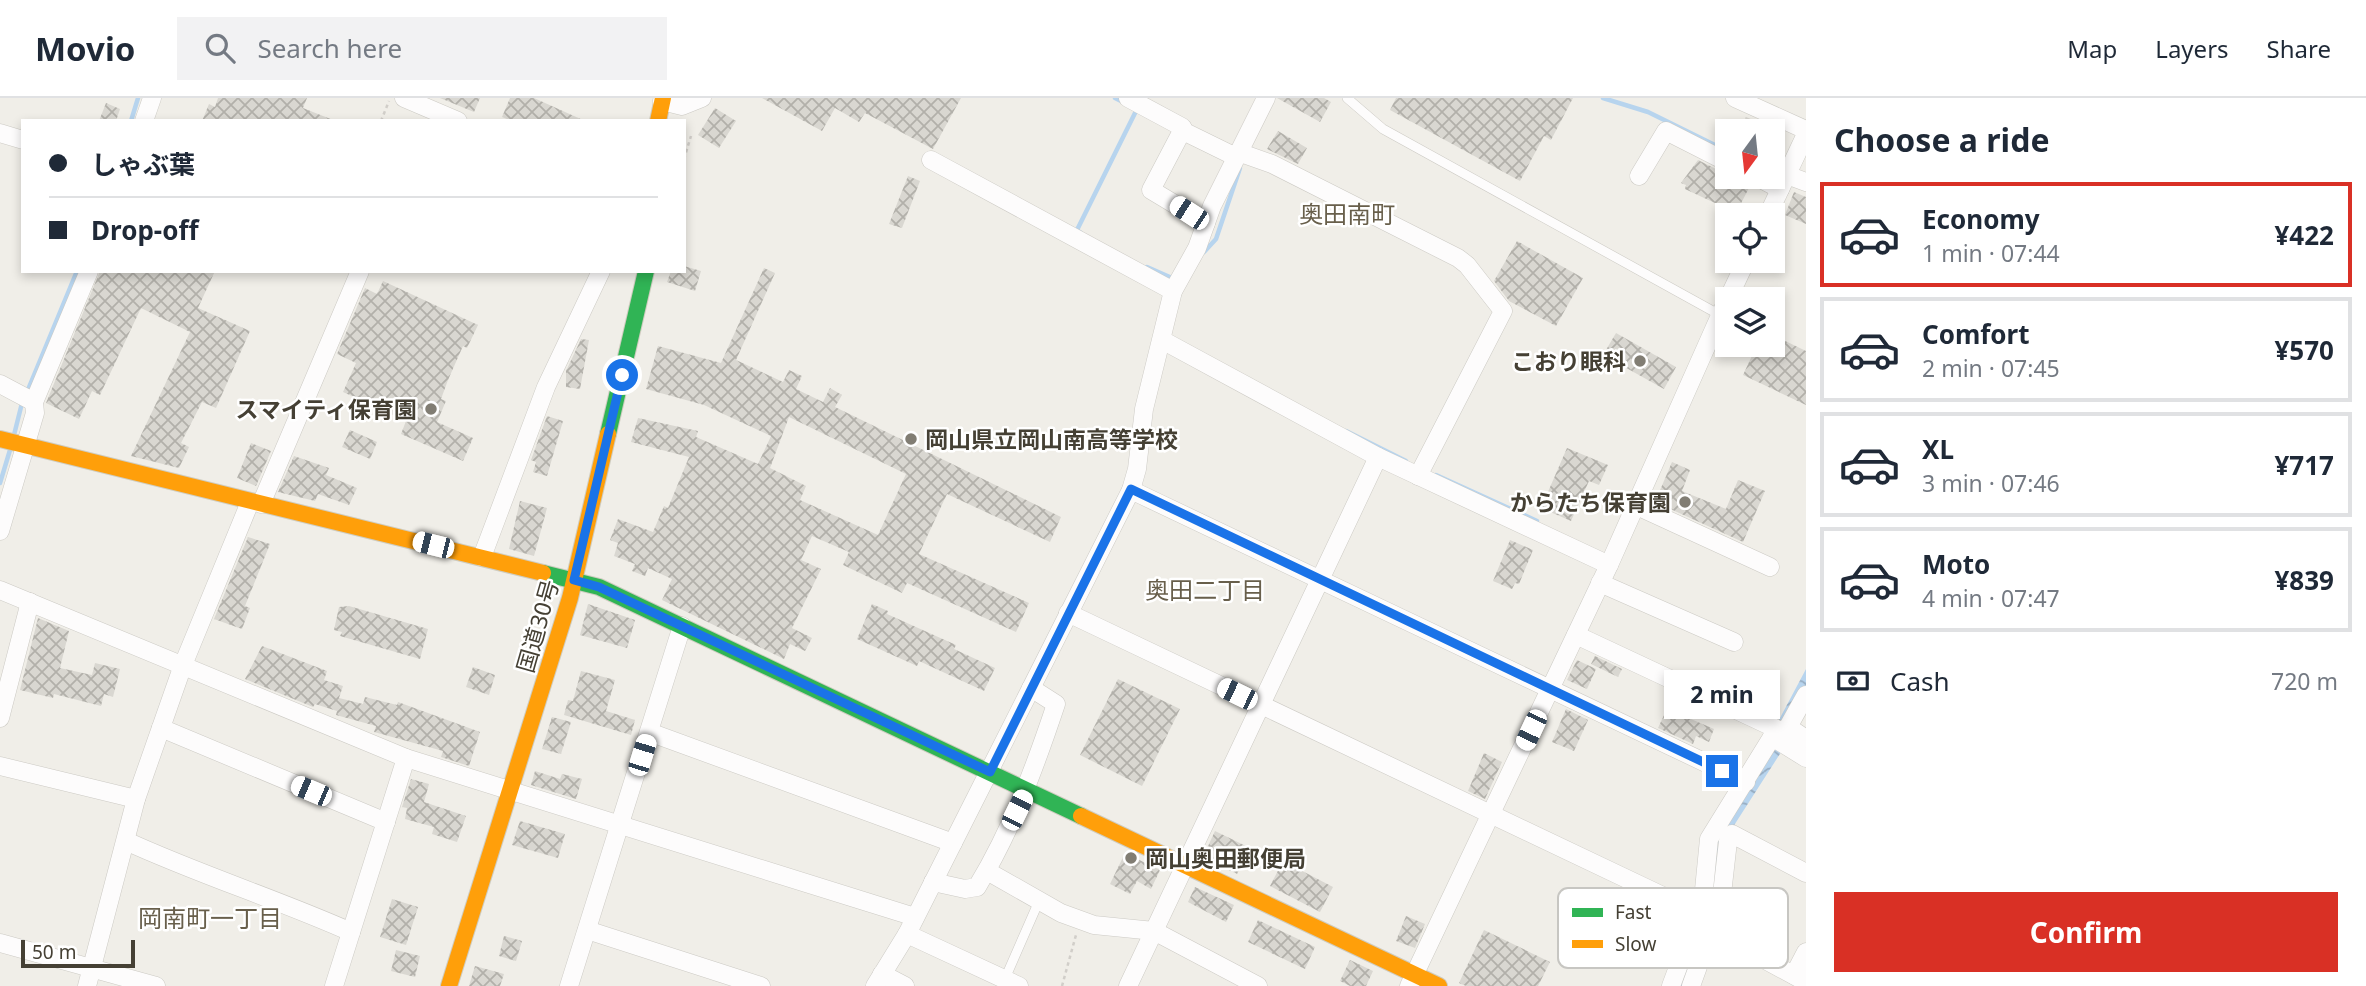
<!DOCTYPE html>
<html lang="en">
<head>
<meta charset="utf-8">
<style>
	body { margin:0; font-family:"Noto Sans","Noto Sans JP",sans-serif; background:#f2f2f3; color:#1f2937; height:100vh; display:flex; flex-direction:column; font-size:26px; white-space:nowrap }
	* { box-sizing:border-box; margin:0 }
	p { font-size:23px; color:#747a83 }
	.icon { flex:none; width:38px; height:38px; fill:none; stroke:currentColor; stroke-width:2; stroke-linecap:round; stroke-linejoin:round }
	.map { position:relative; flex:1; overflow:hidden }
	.sheet { display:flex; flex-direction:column; background:#fff; width:560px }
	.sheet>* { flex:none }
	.banner { position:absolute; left:21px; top:21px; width:665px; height:154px; border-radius:0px; box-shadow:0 4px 10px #0003; display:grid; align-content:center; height:154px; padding:0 28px; background:#fff }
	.needle { width:46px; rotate:195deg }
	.tools { position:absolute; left:1715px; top:21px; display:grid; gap:14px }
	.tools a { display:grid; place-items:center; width:70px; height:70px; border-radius:0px; background:#fff; box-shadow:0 4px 10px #0003; font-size:35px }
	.scale { position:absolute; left:21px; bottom:18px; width:114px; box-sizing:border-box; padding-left:7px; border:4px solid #454034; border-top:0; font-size:19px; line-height:24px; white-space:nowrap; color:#454034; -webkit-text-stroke:5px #fff; paint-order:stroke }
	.end { position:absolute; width:32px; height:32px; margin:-16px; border:9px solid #1a73e8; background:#fff; box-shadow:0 0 0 4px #fff }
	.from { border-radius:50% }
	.bubble { position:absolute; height:49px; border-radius:0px; background:#fff; box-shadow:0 4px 10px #0003; font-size:23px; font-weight:700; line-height:49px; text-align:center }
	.car { position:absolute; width:21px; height:42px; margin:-21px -10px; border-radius:9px; box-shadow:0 0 5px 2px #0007; background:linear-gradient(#fff 24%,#345 0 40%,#fff 0 76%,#345 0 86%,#fff 0) }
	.banner b { display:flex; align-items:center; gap:24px; height:66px; font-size:26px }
	.banner b+b { border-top:2px solid #e0e1e3 }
	.banner i { width:18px; height:18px; background:#1f2937 }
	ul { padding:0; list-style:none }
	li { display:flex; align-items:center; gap:21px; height:105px; margin:0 14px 10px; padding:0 14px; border:4px solid #e0e1e3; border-radius:0px }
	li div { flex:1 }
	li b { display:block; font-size:26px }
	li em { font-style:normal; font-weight:700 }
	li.current { border-color:#d93025 }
	li>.icon { width:63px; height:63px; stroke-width:1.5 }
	h2 { padding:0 28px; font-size:32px; line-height:84px }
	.pay { display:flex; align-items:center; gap:18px; height:77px; padding:0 28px; font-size:26px }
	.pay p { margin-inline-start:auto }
	.cta { display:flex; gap:14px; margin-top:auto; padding:14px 28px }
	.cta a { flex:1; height:80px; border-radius:0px; background:#d93025; color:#fff; font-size:28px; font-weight:700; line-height:80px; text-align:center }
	header { display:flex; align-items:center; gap:42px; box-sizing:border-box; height:98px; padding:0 35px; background:#fff; border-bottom:2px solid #e0e1e3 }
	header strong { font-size:33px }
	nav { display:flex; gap:38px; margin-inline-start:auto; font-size:24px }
	.search { width:490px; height:63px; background:#f2f2f3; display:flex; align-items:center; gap:18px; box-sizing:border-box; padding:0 24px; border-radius:0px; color:#747a83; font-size:26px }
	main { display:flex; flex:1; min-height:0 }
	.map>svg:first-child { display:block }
</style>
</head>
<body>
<header>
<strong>Movio</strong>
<div class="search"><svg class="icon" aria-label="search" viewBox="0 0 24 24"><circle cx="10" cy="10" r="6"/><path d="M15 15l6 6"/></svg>Search here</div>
<nav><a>Map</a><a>Layers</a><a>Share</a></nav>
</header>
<main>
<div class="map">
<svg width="1806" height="888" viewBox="0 0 1806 888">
	<defs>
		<pattern id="water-waves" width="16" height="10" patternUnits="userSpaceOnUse" patternTransform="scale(1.75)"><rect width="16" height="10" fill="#b7d4ee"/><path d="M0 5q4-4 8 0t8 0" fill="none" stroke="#97adc2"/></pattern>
		<pattern id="building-cross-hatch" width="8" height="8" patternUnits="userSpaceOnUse" patternTransform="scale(1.75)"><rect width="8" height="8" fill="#d9d7d1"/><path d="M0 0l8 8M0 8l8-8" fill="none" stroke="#b2b0aa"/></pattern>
	</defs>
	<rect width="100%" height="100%" fill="#f0eee8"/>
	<path fill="url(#water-waves)" d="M1806,571V589L1788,620L1806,647V656L1785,648L1724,743L1716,814L1686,888H1678L1714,744Z"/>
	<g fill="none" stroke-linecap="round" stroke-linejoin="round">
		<g stroke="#b7d4ee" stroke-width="4.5">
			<path d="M1115,0L1125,5"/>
			<path d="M1603,0L1648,14L1727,53"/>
			<path d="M131,23L138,0"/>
			<path d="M1773,76L1776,78"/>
			<path d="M1081,135L1077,132L1137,11"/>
			<path d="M1204,154L1216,141L1240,70"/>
			<path d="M1147,169L1172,180"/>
			<path d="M27,294L77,173"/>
			<path d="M1346,333L1406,363"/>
			<path d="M14,337L22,305"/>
			<path d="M1436,377L1537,423"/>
			<path d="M0,385L10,352"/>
		</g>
	</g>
	<g fill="url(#building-cross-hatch)" fill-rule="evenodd">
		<path d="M218,0H307L303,10L333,22L202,23L209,6L215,9Z"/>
		<path d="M440,0H480L474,14Z"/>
		<path d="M510,0H534L585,23H512L502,19Z"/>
		<path d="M762,0H961L933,51L865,15L859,24L835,10L822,33Z"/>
		<path d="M1277,0H1324L1331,4L1320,24Z"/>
		<path d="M1396,0H1573L1551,42L1544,38L1520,83L1390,12Z"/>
		<path d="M106,5L120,11L116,23H99Z"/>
		<path d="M715,10L736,23L719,50L698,37Z"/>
		<path d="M1746,19L1779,33H1739Z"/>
		<path d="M1278,33L1307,50L1298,66L1267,51Z"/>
		<path d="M1698,62L1750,88L1736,115L1685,91L1686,87L1681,85Z"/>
		<path d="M908,78L920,83L902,130L889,126Z"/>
		<path d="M1794,94L1806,99V126L1785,117Z"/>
		<path d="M1517,143L1583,180L1556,228L1509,203L1494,183Z"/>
		<path d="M684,168L701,173L695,193L667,184L671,173H684Z"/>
		<path d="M764,170L775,175L736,262L783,284L789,272L802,278L796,291L823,304L830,290L842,297L835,309L1061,419L1050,444L947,396L919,456L1029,505L1016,534L907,485L902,495L843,467L849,454L812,438L801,462L821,471L792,530L812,540L805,553L790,546L784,561L662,502L672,481L648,470L645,478L632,473L635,466L614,458L618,445L610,442L618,421L653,434L664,408L668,410L689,359L631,344L638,320L698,333L696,339L758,366L771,338L704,307L646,291L658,248L721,265ZM789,319L906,376L878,437L800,402L806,388L770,370Z"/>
		<path d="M100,173H215L198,210L250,233L216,310L202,304L181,345L189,349L179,370L131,358L190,234L141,210L100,297L92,293L79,321L46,305Z"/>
		<path d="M383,183L478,227L467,250L463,248L448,282L441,301L446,303L437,324L473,340L463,363L401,336L406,323L343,294L356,265L337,256L365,190L377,196Z"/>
		<path d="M1616,235L1676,269L1664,291L1603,257Z"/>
		<path d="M1773,237L1806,253V307L1743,277L1757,247H1773Z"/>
		<path d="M581,241L589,242L580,291L566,289V273Z"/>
		<path d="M547,318L563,323L547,378L533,374L536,364L531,362Z"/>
		<path d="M350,332L377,344L370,361L342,349Z"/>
		<path d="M251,345L271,353L256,388L237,380Z"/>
		<path d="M1567,350L1608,367L1599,387L1589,383L1571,423L1541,410Z"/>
		<path d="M294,358L329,370L326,377L357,390L349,407L318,396L315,403L278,394Z"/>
		<path d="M1672,364L1690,372L1682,393L1726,411L1738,382L1765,393L1743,444L1655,404Z"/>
		<path d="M520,403L547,410L534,458L509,451Z"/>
		<path d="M248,439L270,446L245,508L250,510L242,531L214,521Z"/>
		<path d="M1510,442L1533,452L1519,486L1515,485L1512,491L1493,483Z"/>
		<path d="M588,506L635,522L627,550L580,537Z"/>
		<path d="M872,506L888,513L887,516L956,547L954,551L995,570L984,593L919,563L917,568L857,541Z"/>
		<path d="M349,508L428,531L420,561L340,538L342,534L334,532L339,509Z"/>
		<path d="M38,520L69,533L60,570L92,577L95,565L120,571L113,599L104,596L101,608L54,596L53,600L20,592Z"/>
		<path d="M262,548L327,573L324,582L343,588L339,600L363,606L365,599L397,607L398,604L480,634L469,668L441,659L443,653L374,634L376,628L336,617L337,613L315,606L313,609L245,581Z"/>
		<path d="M1595,558L1622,571L1618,579L1591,566Z"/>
		<path d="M1577,562L1596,571L1587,591L1567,582Z"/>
		<path d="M473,569L495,577L489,597L466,589Z"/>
		<path d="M581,573L615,582L606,613L635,622L631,637L564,617L568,602L573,603Z"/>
		<path d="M1118,581L1180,611L1142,688L1080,657Z"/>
		<path d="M1566,611L1588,622L1574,653L1552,644Z"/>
		<path d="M1665,615L1674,619L1677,615L1714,631L1709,644L1696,638L1693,646L1658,630Z"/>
		<path d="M552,619L571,624L561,656L542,651Z"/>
		<path d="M1484,655L1502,664L1485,701L1468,693Z"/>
		<path d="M535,673L560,681L562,676L582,681L576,701L531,687Z"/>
		<path d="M411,681L429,686L424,704L466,718L457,744L432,736L434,729L405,721L407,710L402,709Z"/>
		<path d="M520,723L565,736L558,760L512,747Z"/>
		<path d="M1215,733L1250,750L1237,776L1203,759Z"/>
		<path d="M1125,755L1160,772L1151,791L1137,783L1130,796L1110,786Z"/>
		<path d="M1283,763L1333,789L1320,814L1270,788Z"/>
		<path d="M1195,789L1234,807L1226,824L1188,804Z"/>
		<path d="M392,801L418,809L406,847L380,839Z"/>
		<path d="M1406,818L1425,826L1415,850L1396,843Z"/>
		<path d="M1258,822L1315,849L1305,871L1248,844Z"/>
		<path d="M1484,832L1550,864L1538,888H1466L1459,885Z"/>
		<path d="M504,838L522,843L516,863L499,858Z"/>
		<path d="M396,852L420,858L415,879L391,873Z"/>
		<path d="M1350,862L1373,873L1366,888H1350L1340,883Z"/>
		<path d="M475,868L504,876L500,888H469Z"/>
	</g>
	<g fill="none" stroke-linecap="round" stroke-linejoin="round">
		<defs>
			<g id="lane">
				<path d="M1347,0L1383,31L1720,217"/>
				<path d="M1004,883L1039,803"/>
			</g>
			<g id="street">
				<path d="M404,0L458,23"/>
				<path d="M1128,0L1182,29L1185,34L1236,59"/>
				<path d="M1735,0L1806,32"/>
				<path d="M662,3L682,8L702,0"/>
				<path d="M144,23L152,0"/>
				<path d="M1183,31L1151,92L1206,125"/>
				<path d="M0,35L23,42"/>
				<path d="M1238,54L1272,66L1458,160L1467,167L1503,213L1418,378"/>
				<path d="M931,62L1173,193"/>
				<path d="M1787,77L1806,84"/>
				<path d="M1639,78L1666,33L1727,64"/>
				<path d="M1757,79L1780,91"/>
				<path d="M1768,117L1806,36"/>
				<path d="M1728,201L1746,163"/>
				<path d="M1162,242L1378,359L1609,467"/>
				<path d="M0,286L34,304"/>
				<path d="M1131,392L1746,684"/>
				<path d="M261,406L360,173"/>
				<path d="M1635,407L1770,469"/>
				<path d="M0,433L35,315L34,304L89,173"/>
				<path d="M482,459L546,289L601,173"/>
				<path d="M1600,485L1734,544"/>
				<path d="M0,492L406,660L915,819"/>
				<path d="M1068,515L1667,800L1712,833L1806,884"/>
				<path d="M1576,537L1781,633"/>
				<path d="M0,620L30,504"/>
				<path d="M1788,629L1806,641"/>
				<path d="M161,630L386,724"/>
				<path d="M649,634L953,745"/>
				<path d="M1772,639L1806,660"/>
				<path d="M0,668L136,701"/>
				<path d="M126,743C200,777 277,801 351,834"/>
				<path d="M987,773L1061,815L1094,827L1154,833L1258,888"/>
				<path d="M933,784L965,791L977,789C1012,731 1035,669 1056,606L1031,590"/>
				<path d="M587,832L761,888"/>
				<path d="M907,836L1019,888"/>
				<path d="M0,845L156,888"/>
				<path d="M882,876L905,888"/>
				<path d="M1794,877L1806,854"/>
				<path d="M87,888L136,701L183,567L250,404"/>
				<path d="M334,888L406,660"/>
				<path d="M569,888L682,528"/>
				<path d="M875,888L907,836L1131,392L1137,371L1144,311L1173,193L1197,150L1212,108L1266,0"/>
				<path d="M1128,888L1378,359"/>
				<path d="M1409,888L1609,467L1727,202"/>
				<path d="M1671,888L1703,802L1709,741L1772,639L1788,629L1806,597"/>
				<path d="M1691,888L1721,805L1728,743L1732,736L1806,775"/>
			</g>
			<g id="fast">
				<path d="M608,336L646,173"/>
				<path d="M543,475L599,489L1081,718"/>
			</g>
			<g id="slow">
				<path d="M658,23L663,0"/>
				<path d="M0,341L543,475"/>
				<path d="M1081,718L1439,888"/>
				<path d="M449,888L570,500L608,336"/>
			</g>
		</defs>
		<use href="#lane" stroke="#cccac4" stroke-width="10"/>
		<use href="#street" stroke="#cccac4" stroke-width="19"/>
		<use href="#fast" stroke="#cfccbf" stroke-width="18"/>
		<use href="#slow" stroke="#cfccbf" stroke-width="18"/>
		<g stroke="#d1cec9" stroke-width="2.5" stroke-dasharray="3.5 3.5" stroke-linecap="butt">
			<path d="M381,23L389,3"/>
			<path d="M684,61L691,38"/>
			<path d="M1062,888L1076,837"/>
		</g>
		<use href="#lane" stroke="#fdfcfc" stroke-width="9"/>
		<use href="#street" stroke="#fdfcfc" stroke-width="18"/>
		<use href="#fast" stroke="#30b455" stroke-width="16"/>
		<use href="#slow" stroke="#ff9f0a" stroke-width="16"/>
	</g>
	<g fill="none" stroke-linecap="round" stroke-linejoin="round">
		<path stroke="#1a73e8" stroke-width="9" d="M622,277L574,482L599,489L990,674L1131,391L1722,673"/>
	</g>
	<g fill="#817d73" stroke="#fff" stroke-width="2.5">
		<circle cx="1640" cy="263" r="7"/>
		<circle cx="431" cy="311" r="7"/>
		<circle cx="911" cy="341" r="7"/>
		<circle cx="1685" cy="404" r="7"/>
		<circle cx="1131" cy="760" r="7"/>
	</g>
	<g text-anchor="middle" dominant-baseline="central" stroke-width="5" stroke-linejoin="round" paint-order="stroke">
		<g font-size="23" font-weight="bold" fill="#454034" stroke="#fff" text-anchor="end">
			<text x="1626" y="263">こおり眼科</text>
			<text x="417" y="311">スマイティ保育園</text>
			<text x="925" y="341" text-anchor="start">岡山県立岡山南高等学校</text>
			<text x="1671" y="404">からたち保育園</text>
			<text x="1145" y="760" text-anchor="start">岡山奥田郵便局</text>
		</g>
		<g font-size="23" fill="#454034" stroke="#fff">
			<text transform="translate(537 528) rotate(-74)">国道30号</text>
		</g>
		<g font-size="24" fill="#685f4b" stroke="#fff">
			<text x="1347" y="115">奥田南町</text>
			<text x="1205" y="491">奥田二丁目</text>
			<text x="210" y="819">岡南町一丁目</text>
		</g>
	</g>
	<rect x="1558" y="790" width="230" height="80" rx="10" fill="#fff" stroke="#c7c6c2" stroke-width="2"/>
	<rect x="1572" y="810" width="31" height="9" fill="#30b455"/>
	<rect x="1572" y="842" width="31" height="8" fill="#ff9f0a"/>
	<g font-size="19" fill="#454034">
		<text x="1615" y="821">Fast</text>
		<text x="1615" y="853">Slow</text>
	</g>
</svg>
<div class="tools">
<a><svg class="needle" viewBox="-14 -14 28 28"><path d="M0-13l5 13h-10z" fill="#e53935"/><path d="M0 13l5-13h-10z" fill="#747a83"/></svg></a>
<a><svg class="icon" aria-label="locate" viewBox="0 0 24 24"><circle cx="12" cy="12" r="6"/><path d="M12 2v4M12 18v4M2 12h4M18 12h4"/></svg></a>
<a><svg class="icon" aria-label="layers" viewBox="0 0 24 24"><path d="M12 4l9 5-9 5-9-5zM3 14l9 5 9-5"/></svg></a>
</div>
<div class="scale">50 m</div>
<i class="end from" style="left:622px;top:277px"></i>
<i class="end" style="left:1722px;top:673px"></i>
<div class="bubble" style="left:1664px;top:572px;width:116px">2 min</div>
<i class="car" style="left:1189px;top:115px;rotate:303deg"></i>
<i class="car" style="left:433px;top:447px;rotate:284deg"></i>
<i class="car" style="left:1237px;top:596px;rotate:296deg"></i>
<i class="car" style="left:1531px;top:632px;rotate:205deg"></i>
<i class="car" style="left:642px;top:657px;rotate:17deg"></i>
<i class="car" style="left:311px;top:693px;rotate:293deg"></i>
<i class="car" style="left:1017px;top:712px;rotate:26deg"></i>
<div class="banner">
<b><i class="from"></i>しゃぶ葉</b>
<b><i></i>Drop-off</b>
</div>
</div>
<section class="sheet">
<h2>Choose a ride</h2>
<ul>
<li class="current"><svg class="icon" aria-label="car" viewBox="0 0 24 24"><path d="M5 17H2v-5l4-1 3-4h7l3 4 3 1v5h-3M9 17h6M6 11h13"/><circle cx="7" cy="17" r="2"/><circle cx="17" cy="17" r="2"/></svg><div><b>Economy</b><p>1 min · 07:44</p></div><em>¥422</em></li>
<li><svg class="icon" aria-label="car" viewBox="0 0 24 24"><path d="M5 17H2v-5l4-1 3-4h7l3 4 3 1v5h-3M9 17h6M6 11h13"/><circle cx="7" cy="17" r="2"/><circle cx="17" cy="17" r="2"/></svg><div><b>Comfort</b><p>2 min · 07:45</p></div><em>¥570</em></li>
<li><svg class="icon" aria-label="car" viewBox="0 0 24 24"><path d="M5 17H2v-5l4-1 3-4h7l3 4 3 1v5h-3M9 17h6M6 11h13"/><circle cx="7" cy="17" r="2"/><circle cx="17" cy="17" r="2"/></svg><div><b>XL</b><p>3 min · 07:46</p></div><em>¥717</em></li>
<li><svg class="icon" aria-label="car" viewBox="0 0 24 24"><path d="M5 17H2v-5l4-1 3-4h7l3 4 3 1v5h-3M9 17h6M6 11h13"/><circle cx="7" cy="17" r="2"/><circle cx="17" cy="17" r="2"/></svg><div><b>Moto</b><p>4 min · 07:47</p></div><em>¥839</em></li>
</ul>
<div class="pay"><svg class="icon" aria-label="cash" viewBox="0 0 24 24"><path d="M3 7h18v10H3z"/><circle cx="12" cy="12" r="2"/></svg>Cash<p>720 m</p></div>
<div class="cta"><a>Confirm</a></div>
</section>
</main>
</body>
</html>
